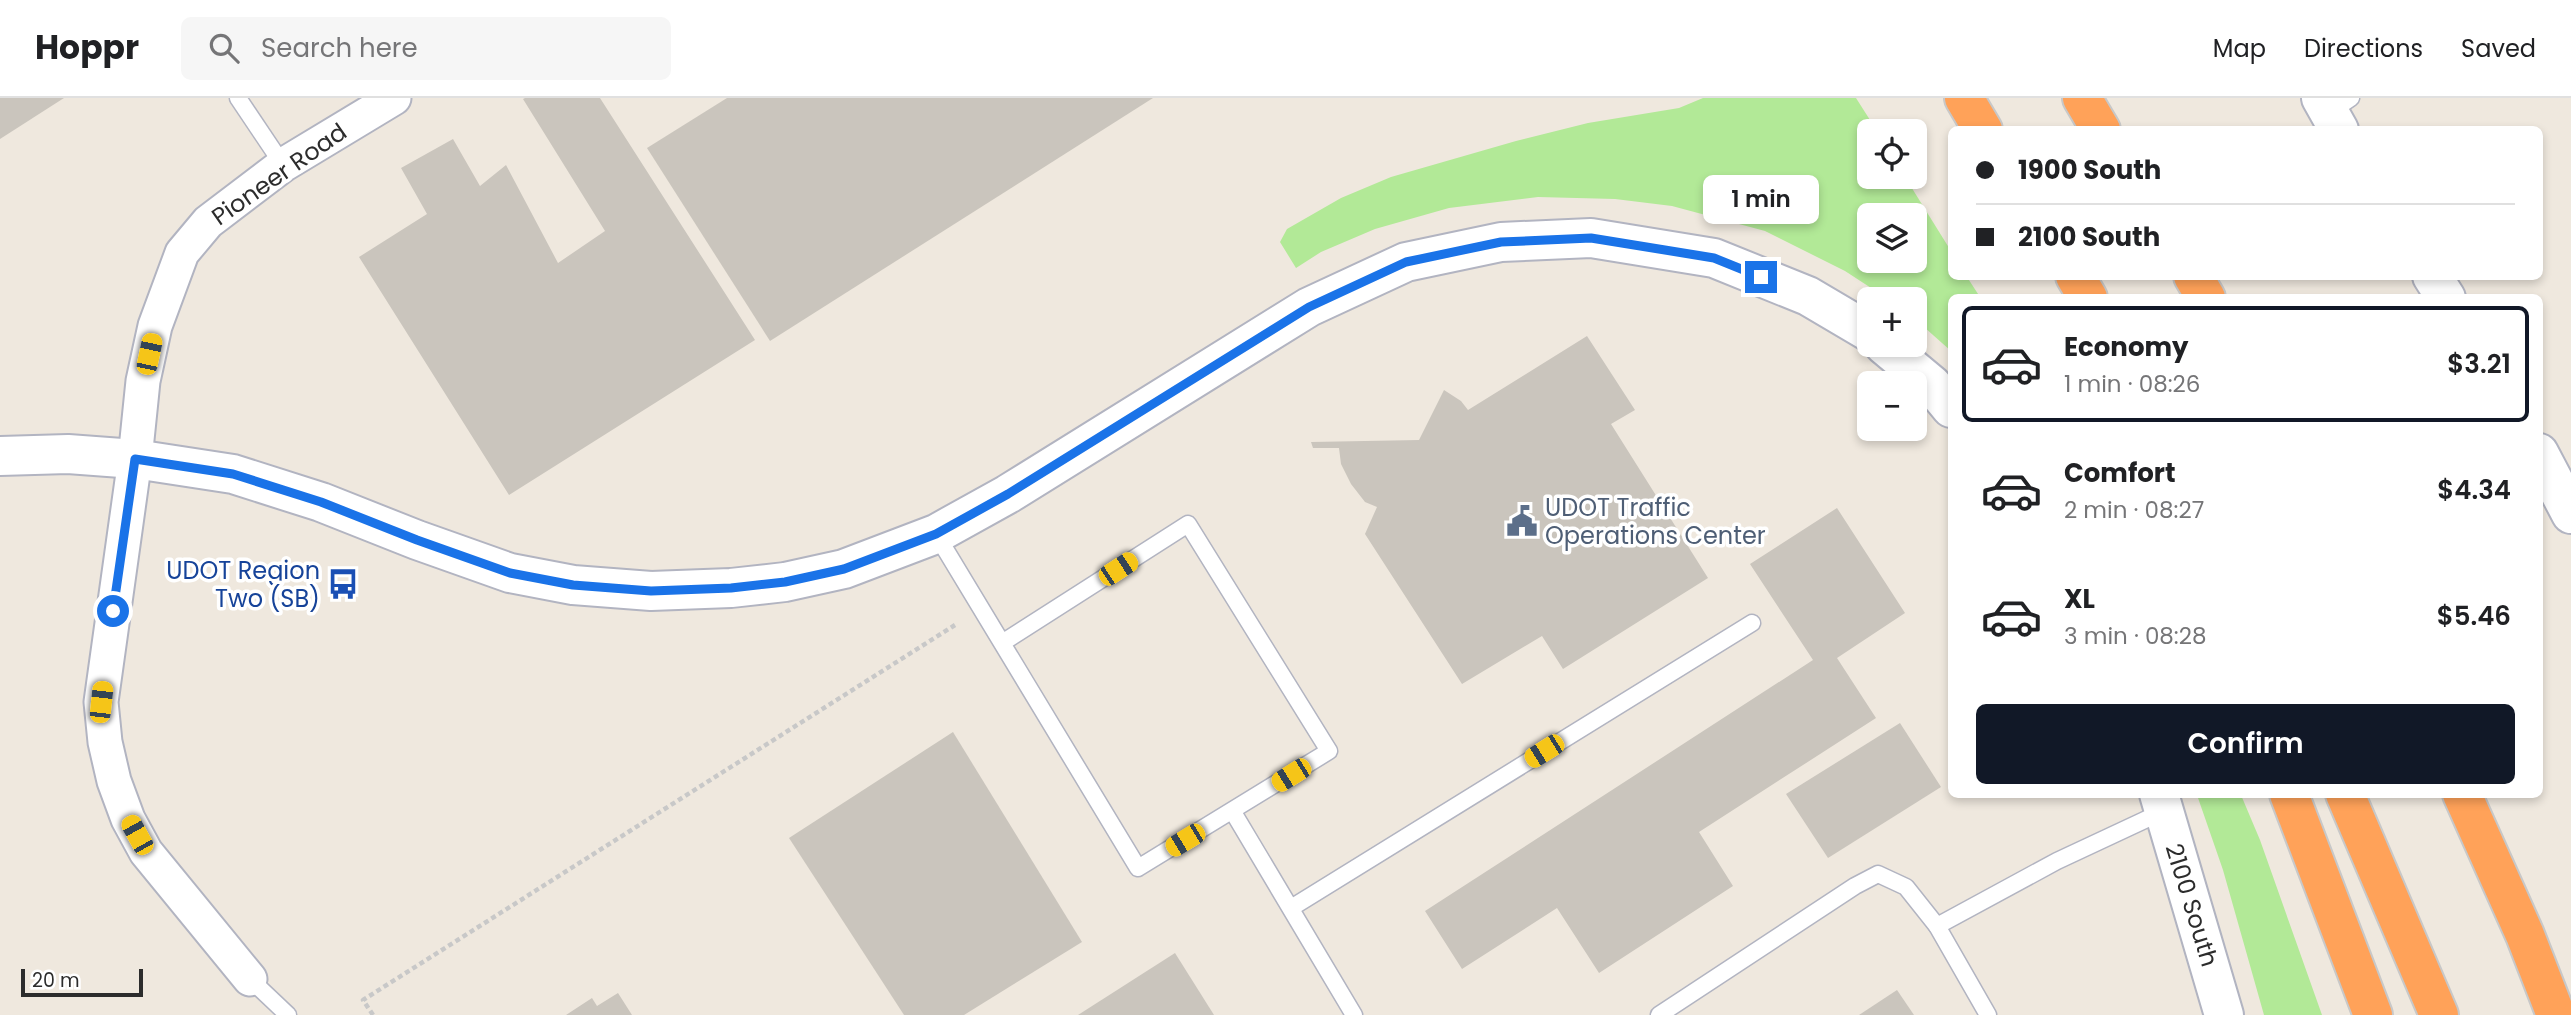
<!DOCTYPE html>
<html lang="en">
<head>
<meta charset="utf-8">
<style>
	body { margin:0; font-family:Poppins,sans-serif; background:#f6f6f6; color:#202124; height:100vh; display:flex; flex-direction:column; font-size:26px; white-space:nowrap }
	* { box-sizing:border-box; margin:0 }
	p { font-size:23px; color:#757577 }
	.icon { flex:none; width:38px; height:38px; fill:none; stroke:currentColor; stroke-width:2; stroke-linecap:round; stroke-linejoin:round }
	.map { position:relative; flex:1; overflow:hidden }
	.details { position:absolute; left:1948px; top:196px; width:595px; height:504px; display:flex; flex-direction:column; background:#fff; border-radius:10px; box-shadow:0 4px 10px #0003 }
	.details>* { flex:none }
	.hud { position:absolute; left:1948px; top:28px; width:595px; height:154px; border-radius:10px; box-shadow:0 4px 10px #0003; display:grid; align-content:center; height:154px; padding:0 28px; background:#fff }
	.controls { position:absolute; left:1857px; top:21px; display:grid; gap:14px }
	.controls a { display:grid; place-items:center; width:70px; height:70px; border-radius:10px; background:#fff; box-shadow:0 4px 10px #0003; font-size:35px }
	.scale { position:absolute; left:21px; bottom:18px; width:122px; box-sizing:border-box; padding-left:7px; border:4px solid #2c2c2c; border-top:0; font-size:19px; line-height:24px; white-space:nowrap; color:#2c2c2c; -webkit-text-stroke:5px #fff; paint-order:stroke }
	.end { position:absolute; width:32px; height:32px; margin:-16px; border:9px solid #1a73e8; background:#fff; box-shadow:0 0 0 4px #fff }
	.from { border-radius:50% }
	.bubble { position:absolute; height:49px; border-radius:10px; background:#fff; box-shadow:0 4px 10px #0003; font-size:23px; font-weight:600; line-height:49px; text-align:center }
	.car { position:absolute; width:21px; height:42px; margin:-21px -10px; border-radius:9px; box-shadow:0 0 5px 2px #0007; background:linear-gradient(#f5c518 24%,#345 0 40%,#f5c518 0 76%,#345 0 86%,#f5c518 0) }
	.hud b { display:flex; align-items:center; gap:24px; height:66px; font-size:26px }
	.hud b+b { border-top:2px solid #e0e0e0 }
	.hud i { width:18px; height:18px; background:#202124 }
	ul { padding:12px 0 0; list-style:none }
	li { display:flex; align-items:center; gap:21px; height:116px; margin:0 14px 10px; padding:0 14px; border:4px solid transparent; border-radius:10px }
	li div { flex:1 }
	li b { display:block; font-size:26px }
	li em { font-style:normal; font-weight:600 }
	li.active { border-color:#111827 }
	li>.icon { width:63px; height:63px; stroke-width:1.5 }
	.action { display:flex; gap:14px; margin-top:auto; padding:14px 28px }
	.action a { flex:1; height:80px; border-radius:10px; background:#111827; color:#fff; font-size:28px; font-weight:600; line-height:80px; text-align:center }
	header { display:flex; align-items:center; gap:42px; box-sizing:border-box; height:98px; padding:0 35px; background:#fff; border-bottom:2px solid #e0e0e0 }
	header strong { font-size:33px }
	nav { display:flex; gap:38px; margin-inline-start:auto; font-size:24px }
	.search { width:490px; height:63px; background:#f6f6f6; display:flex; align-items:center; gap:18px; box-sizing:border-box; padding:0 24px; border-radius:10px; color:#757577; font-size:26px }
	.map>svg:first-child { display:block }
</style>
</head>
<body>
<header>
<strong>Hoppr</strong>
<div class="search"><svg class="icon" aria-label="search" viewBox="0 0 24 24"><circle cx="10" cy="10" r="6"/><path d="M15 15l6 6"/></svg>Search here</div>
<nav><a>Map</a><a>Directions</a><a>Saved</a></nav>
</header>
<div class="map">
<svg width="2571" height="917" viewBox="0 0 2571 917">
	<rect width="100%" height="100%" fill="#efe8de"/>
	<g fill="#b2e997" fill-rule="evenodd">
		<path d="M1703,0H1856L1877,33H1869V79H1905L1951,153V178L1967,179L1980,199L1951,200V253L1915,221L1914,201H1888L1845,173L1765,133L1672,108L1615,101L1538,99L1449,110L1375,131L1321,154L1296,170L1280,144L1287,131L1341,100L1391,79L1516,43L1588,25L1679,10ZM1869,117H1914V163H1869Z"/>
		<path d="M2197,697H2241L2260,742L2322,917H2264L2223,772Z"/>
	</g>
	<g fill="#cac5bd">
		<path d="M0,0H64L0,41Z"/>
		<path d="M525,0H600L755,242L509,397L359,159L427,116L401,70L453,41L480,88L506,67L558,165L605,133L523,1Z"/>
		<path d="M727,0H1153L770,243L647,50Z"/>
		<path d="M1587,238L1635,312L1611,326L1708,480L1563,571L1542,538L1462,586L1365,436L1377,409L1365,404L1351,386L1341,366L1339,350H1313L1311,344L1419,342L1444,292L1461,303L1468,312Z"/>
		<path d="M1837,410L1905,515L1837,560L1876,620L1699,734L1733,788L1599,875L1557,810L1462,871L1425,813L1813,562L1750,466Z"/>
		<path d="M1900,625L1941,689L1828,760L1786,696Z"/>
		<path d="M953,634L1082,844L964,917H904L789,740Z"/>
		<path d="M1175,855L1214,917H1078Z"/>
		<path d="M1897,892L1914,917H1859Z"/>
		<path d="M618,895L632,917H566L592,900L597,908Z"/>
	</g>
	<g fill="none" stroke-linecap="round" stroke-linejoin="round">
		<defs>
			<g id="lane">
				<path d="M238,0L283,67"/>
				<path d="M2329,15L2351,0"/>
				<path d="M936,436L1138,770L1329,653L1188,426L1002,545"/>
				<path d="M1233,714L1354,917"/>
				<path d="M1291,810L1752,525"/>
				<path d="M250,881L288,917"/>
				<path d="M1659,917L1855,788L1878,776L1906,789L1937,828"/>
				<path d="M1988,917L1937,828L2057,763L2164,713"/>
			</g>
			<path id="street" d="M250,881L146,754L128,721L114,683L105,644L101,604L135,361L143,283L155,228L182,155L208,124L283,67L394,0"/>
			<g id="secondary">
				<path d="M2321,0L2339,32"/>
				<path d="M2432,178L2446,200"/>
				<path d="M1884,247L1932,287L1951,310"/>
				<path d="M2539,355L2571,416"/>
				<path d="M0,358L68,356L135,361L233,376L321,404L417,442L510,475L573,487L651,493L731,490L785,484L844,471L936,436L1008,396L1309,209L1406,164L1501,144L1591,140L1714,160L1808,198L1869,234"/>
				<path d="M2159,696L2224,917"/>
			</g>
			<g id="highway">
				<path d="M1964,0L1983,32"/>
				<path d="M2082,0L2101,32"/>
				<path d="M2075,178L2088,200"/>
				<path d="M2193,178L2206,200"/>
				<path d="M2289,696L2373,917"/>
				<path d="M2345,696L2439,917"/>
				<path d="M2462,696L2525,837L2556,917"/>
			</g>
		</defs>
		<use href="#lane" stroke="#b2b4c1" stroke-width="19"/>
		<use href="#street" stroke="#b2b4c1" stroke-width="37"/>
		<use href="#secondary" stroke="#b2b4c1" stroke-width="42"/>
		<use href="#highway" stroke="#c8c8c8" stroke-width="42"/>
		<path stroke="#c8c8c8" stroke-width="4.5" stroke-dasharray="5 3.5" stroke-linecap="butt" d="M373,917L363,902L955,527"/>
		<use href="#lane" stroke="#fff" stroke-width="16"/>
		<use href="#street" stroke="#fff" stroke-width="33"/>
		<use href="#secondary" stroke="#fff" stroke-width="38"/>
		<use href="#highway" stroke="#ffa259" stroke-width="38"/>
	</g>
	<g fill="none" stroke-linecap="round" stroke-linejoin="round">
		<path stroke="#1a73e8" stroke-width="9" d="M113,513L135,361L233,376L321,404L417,442L510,475L573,487L651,493L731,490L785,484L844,471L936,436L1008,396L1309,209L1406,164L1501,144L1591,140L1714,160L1761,179"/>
	</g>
	<defs>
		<symbol id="civic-bare" viewBox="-9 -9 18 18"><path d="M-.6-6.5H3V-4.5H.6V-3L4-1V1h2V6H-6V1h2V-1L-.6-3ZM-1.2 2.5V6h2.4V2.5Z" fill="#5c6f8a" stroke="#fff" stroke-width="2.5" paint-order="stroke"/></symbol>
		<symbol id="bus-bare" viewBox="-9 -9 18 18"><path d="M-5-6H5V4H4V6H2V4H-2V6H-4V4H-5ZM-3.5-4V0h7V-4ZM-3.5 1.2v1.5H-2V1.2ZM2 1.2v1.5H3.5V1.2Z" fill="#1a4fb4" stroke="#fff" stroke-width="2.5" paint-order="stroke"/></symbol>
	</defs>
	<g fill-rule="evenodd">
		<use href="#civic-bare" x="1500" y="401" width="44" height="44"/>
		<use href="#bus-bare" x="321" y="464" width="44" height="44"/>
	</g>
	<g text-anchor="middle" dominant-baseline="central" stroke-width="7" stroke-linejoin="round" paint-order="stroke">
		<g font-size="24" fill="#2c2c2c" stroke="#fff">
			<text transform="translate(279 76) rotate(-35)">Pioneer Road</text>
			<text transform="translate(2192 807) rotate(73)">2100 South</text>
		</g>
		<g font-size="24" fill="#4e5e75" stroke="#fff" text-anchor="start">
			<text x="1545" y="409">UDOT Traffic<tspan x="1545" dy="28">Operations Center</tspan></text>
		</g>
		<g font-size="24" fill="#164399" stroke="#fff" text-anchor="end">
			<text x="320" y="472">UDOT Region<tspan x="320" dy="28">Two (SB)</tspan></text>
		</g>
	</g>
</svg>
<div class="controls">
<a><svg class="icon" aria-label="locate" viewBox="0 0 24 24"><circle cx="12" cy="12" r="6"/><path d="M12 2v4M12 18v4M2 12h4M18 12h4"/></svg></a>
<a><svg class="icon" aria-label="layers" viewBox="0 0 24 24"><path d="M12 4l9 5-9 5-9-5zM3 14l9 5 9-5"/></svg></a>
<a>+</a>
<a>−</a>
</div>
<div class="scale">20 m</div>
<i class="end from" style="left:113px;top:513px"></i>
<i class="end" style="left:1761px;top:179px"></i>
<div class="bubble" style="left:1703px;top:77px;width:116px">1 min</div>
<i class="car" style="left:149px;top:256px;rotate:12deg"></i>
<i class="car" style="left:1118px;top:471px;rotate:57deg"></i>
<i class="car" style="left:101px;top:604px;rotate:6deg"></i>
<i class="car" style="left:1544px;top:653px;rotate:238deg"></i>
<i class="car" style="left:1291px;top:677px;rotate:238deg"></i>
<i class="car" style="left:137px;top:737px;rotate:331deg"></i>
<i class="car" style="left:1185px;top:742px;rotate:239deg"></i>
<div class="hud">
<b><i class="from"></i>1900 South</b>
<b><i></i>2100 South</b>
</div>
<section class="details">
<ul>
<li class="active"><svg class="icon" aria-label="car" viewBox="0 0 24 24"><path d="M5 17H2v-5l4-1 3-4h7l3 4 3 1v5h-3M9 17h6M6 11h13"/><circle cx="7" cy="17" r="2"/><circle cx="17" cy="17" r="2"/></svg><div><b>Economy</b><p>1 min · 08:26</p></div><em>$3.21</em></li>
<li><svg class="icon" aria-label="car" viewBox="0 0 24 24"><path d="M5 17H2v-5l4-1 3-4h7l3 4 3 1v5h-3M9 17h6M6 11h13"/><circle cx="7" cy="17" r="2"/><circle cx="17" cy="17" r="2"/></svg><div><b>Comfort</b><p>2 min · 08:27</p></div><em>$4.34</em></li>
<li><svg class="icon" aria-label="car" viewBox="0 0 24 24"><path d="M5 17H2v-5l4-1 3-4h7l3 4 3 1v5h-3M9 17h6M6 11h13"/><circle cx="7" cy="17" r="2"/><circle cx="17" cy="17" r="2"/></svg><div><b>XL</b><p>3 min · 08:28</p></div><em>$5.46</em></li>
</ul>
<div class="action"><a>Confirm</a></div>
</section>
</div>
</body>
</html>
